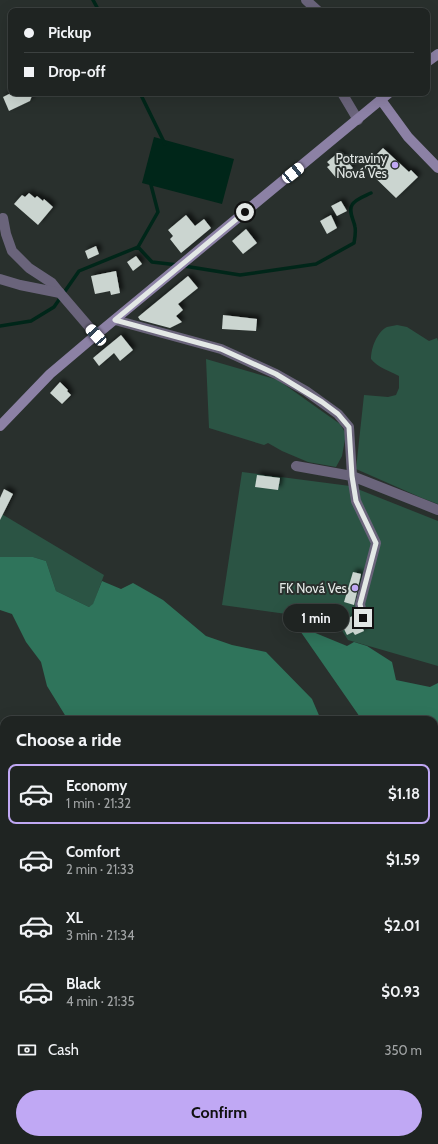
<!DOCTYPE html>
<html lang="en">
<head>
<meta charset="utf-8">
<style>
	body { margin:0; font-family:Cabin,sans-serif; background:#2c302f; color:#f1f3f6; height:100vh; display:flex; flex-direction:column; font-size:15px; white-space:nowrap }
	* { box-sizing:border-box; margin:0 }
	p { font-size:13px; color:#a1a4a5 }
	.icon { flex:none; width:22px; height:22px; fill:none; stroke:currentColor; stroke-width:2; stroke-linecap:round; stroke-linejoin:round }
	.map { position:relative; flex:1; overflow:hidden }
	.drawer { position:absolute; left:0px; top:716px; width:438px; height:428px; display:flex; flex-direction:column; background:#1f2422; border-radius:12px 12px 0 0; box-shadow:0 4px 16px #0002,0 0 0 1px #3c4140 }
	.drawer>* { flex:none }
	.banner { position:absolute; left:8px; top:8px; width:422px; height:88px; border-radius:8px; box-shadow:0 4px 16px #0002,0 0 0 1px #3c4140; display:grid; align-content:center; height:88px; padding:0 16px; background:#1f2422 }
	.end { position:absolute; width:18px; height:18px; margin:-9px; border:5px solid #e3e8e6; background:#111; box-shadow:0 0 0 2px #111 }
	.from { border-radius:50% }
	.bubble { position:absolute; height:28px; border-radius:14px; background:#1f2422; box-shadow:0 4px 16px #0002,0 0 0 1px #3c4140; font-size:13px; font-weight:700; line-height:28px; text-align:center }
	.car { position:absolute; width:12px; height:24px; margin:-12px -6px; border-radius:5px; box-shadow:0 0 3px 1px #0007; background:linear-gradient(#fff 24%,#345 0 40%,#fff 0 76%,#345 0 86%,#fff 0) }
	.banner b { display:flex; align-items:center; gap:14px; height:38px; font-size:15px }
	.banner b+b { border-top:1px solid #3c4140 }
	.banner i { width:10px; height:10px; background:#f1f3f6 }
	ul { padding:0; list-style:none }
	li { display:flex; align-items:center; gap:12px; height:60px; margin:0 8px 6px; padding:0 8px; border:2px solid transparent; border-radius:8px }
	li div { flex:1 }
	li b { display:block; font-size:15px }
	li em { font-style:normal; font-weight:700 }
	li.selected { border-color:#c0a8f4 }
	li>.icon { width:36px; height:36px; stroke-width:1.5 }
	h2 { padding:0 16px; font-size:18px; line-height:48px }
	.pay { display:flex; align-items:center; gap:10px; height:44px; padding:0 16px; font-size:15px }
	.pay p { margin-inline-start:auto }
	.cta { display:flex; gap:8px; margin-top:auto; padding:8px 16px }
	.cta a { flex:1; height:46px; border-radius:24px; background:#c0a8f4; color:#111; font-size:16px; font-weight:700; line-height:46px; text-align:center }
	.map>svg:first-child { display:block }
</style>
</head>
<body>
<div class="map">
<svg width="438" height="1144" viewBox="0 0 438 1144">
	<defs>
		<filter id="shadow"><feDropShadow dx="3.5" dy="-3.5" stdDeviation="2" flood-color="#0009"/></filter>
	</defs>
	<rect width="100%" height="100%" fill="#29302d"/>
	<g fill="#2b5444">
		<path d="M397,325L407,327L429,341L437,338L438,341V504L422,498L356,469L364,395L388,397L396,395L399,388V376C390,371 378,368 371,359C371,348 377,332 387,327C390,326 394,326 397,325Z"/>
		<path d="M206,359L278,380L340,424L346,434L342,456L336,467L308,462L282,451L268,443L264,445L209,428Z"/>
		<path d="M242,472L350,486L438,521V666L348,640L331,613L335,585L330,620L222,605Z"/>
		<path d="M0,513L104,575L93,605L89,607L56,591L46,561L33,557H0Z"/>
		<path d="M434,735H438V922L434,920Z"/>
	</g>
	<g fill="#2f745b">
		<path d="M0,557H33L46,561L56,591L89,607L93,604L102,581L121,589L133,583L163,600L206,636L232,645L266,652L312,699L321,720H68L47,686L41,662L26,642L12,614L0,610Z"/>
		<path d="M296,625L347,646L354,642L367,646L392,662L396,680L430,687L438,683V735H434V720H362Z"/>
	</g>
	<path fill="#002619" d="M154,137L234,159L222,204L142,183Z"/>
	<g fill="none" stroke-linecap="round" stroke-linejoin="round">
		<g stroke="#002619" stroke-width="3.5">
			<path d="M93,0L99,11"/>
			<path d="M140,93L165,144"/>
			<path d="M138,247L158,212L151,185L153,182"/>
			<path d="M184,266L240,275L316,264L354,243C355,237 356,232 355,227C354,220 348,212 352,205C355,199 365,196 371,193"/>
			<path d="M0,326L31,321L54,307L79,271L138,247L152,262L178,265"/>
			<path d="M0,866H4"/>
			<path d="M434,1007L438,1009"/>
		</g>
	</g>
	<g fill="#cbd5d0" filter="url(#shadow)">
		<path d="M11,93H33L30,101L9,111L3,97Z"/>
		<path d="M383,148L409,172L411,170L418,177L396,198L364,167Z"/>
		<path d="M339,152L353,168L338,180L327,167L330,165L327,162Z"/>
		<path d="M29,193L35,198L37,196L43,201L44,199L53,207L38,225L14,204L22,195L25,197Z"/>
		<path d="M341,201L347,211L337,216L331,206Z"/>
		<path d="M186,215L195,226L204,219L211,228L181,253L170,239L173,236L168,230Z"/>
		<path d="M331,215L337,228L327,234L320,221Z"/>
		<path d="M246,229L257,243L243,254L232,241Z"/>
		<path d="M96,246L99,254L88,259L85,251Z"/>
		<path d="M136,256L142,264L133,271L127,262Z"/>
		<path d="M116,271L120,293L111,295L110,291L95,294L91,276Z"/>
		<path d="M188,276L198,288L178,304L183,310L176,316L182,322L170,328L140,320L138,317Z"/>
		<path d="M223,315L257,319L256,331L222,329Z"/>
		<path d="M121,335L133,350L120,361L114,353L99,366L93,358Z"/>
		<path d="M60,382L68,390L67,391L71,395L62,404L50,393Z"/>
		<path d="M257,475L280,478L278,490L255,487Z"/>
		<path d="M4,489L13,494L0,520V498Z"/>
		<path d="M353,572L361,574L354,605L344,602Z"/>
		<path d="M356,614L358,622L361,624L364,631L355,635L353,632L347,635L342,625L349,622L347,619Z"/>
	</g>
	<g fill="none" stroke-linecap="round" stroke-linejoin="round">
		<g stroke="#6a647b" stroke-width="10">
			<path d="M306,0L318,11"/>
			<path d="M342,93L358,120"/>
			<path d="M3,218L6,234L12,251L29,268L52,283L60,293"/>
			<path d="M0,279L20,285L60,293L96,335"/>
			<path d="M115,320L221,349L276,374L306,391L338,414L349,427L352,476L438,510"/>
			<path d="M296,466L352,476L356,501L376,543L360,604L363,618"/>
			<path d="M0,885L4,884"/>
			<path d="M434,1072L438,1074"/>
			<path d="M0,1115H4"/>
		</g>
		<g stroke="#8c81a5" stroke-width="10">
			<path d="M427,62L438,54"/>
			<path d="M381,100L408,137L438,168"/>
			<path d="M0,426L50,374L96,335L389,93"/>
		</g>
	</g>
	<g fill="none" stroke-linecap="round" stroke-linejoin="round">
		<path stroke="#e3e8e6" stroke-width="5" d="M245,212L115,320L221,349L276,374L322,402L338,414L349,427L352,476L356,501L376,543L360,604L363,618"/>
	</g>
	<g fill="#c0a8f4" stroke="#29302d" stroke-width="1.5">
		<circle cx="395" cy="165" r="4"/>
		<circle cx="355" cy="588" r="4"/>
	</g>
	<g text-anchor="middle" dominant-baseline="central" stroke-width="4" stroke-linejoin="round" paint-order="stroke">
		<g font-size="13" fill="#e3e8e6" stroke="#29302d" text-anchor="end">
			<text x="387" y="158">Potraviny<tspan x="387" dy="15">Nová Ves</tspan></text>
			<text x="347" y="588">FK Nová Ves</text>
		</g>
	</g>
</svg>
<i class="end from" style="left:245px;top:212px"></i>
<i class="end" style="left:363px;top:618px"></i>
<div class="bubble" style="left:283px;top:604px;width:66px">1 min</div>
<i class="car" style="left:293px;top:173px;rotate:51deg"></i>
<i class="car" style="left:96px;top:335px;rotate:318deg"></i>
<div class="banner">
<b><i class="from"></i>Pickup</b>
<b><i></i>Drop-off</b>
</div>
<section class="drawer">
<h2>Choose a ride</h2>
<ul>
<li class="selected"><svg class="icon" aria-label="car" viewBox="0 0 24 24"><path d="M5 17H2v-5l4-1 3-4h7l3 4 3 1v5h-3M9 17h6M6 11h13"/><circle cx="7" cy="17" r="2"/><circle cx="17" cy="17" r="2"/></svg><div><b>Economy</b><p>1 min · 21:32</p></div><em>$1.18</em></li>
<li><svg class="icon" aria-label="car" viewBox="0 0 24 24"><path d="M5 17H2v-5l4-1 3-4h7l3 4 3 1v5h-3M9 17h6M6 11h13"/><circle cx="7" cy="17" r="2"/><circle cx="17" cy="17" r="2"/></svg><div><b>Comfort</b><p>2 min · 21:33</p></div><em>$1.59</em></li>
<li><svg class="icon" aria-label="car" viewBox="0 0 24 24"><path d="M5 17H2v-5l4-1 3-4h7l3 4 3 1v5h-3M9 17h6M6 11h13"/><circle cx="7" cy="17" r="2"/><circle cx="17" cy="17" r="2"/></svg><div><b>XL</b><p>3 min · 21:34</p></div><em>$2.01</em></li>
<li><svg class="icon" aria-label="car" viewBox="0 0 24 24"><path d="M5 17H2v-5l4-1 3-4h7l3 4 3 1v5h-3M9 17h6M6 11h13"/><circle cx="7" cy="17" r="2"/><circle cx="17" cy="17" r="2"/></svg><div><b>Black</b><p>4 min · 21:35</p></div><em>$0.93</em></li>
</ul>
<div class="pay"><svg class="icon" aria-label="cash" viewBox="0 0 24 24"><path d="M3 7h18v10H3z"/><circle cx="12" cy="12" r="2"/></svg>Cash<p>350 m</p></div>
<div class="cta"><a>Confirm</a></div>
</section>
</div>
</body>
</html>
